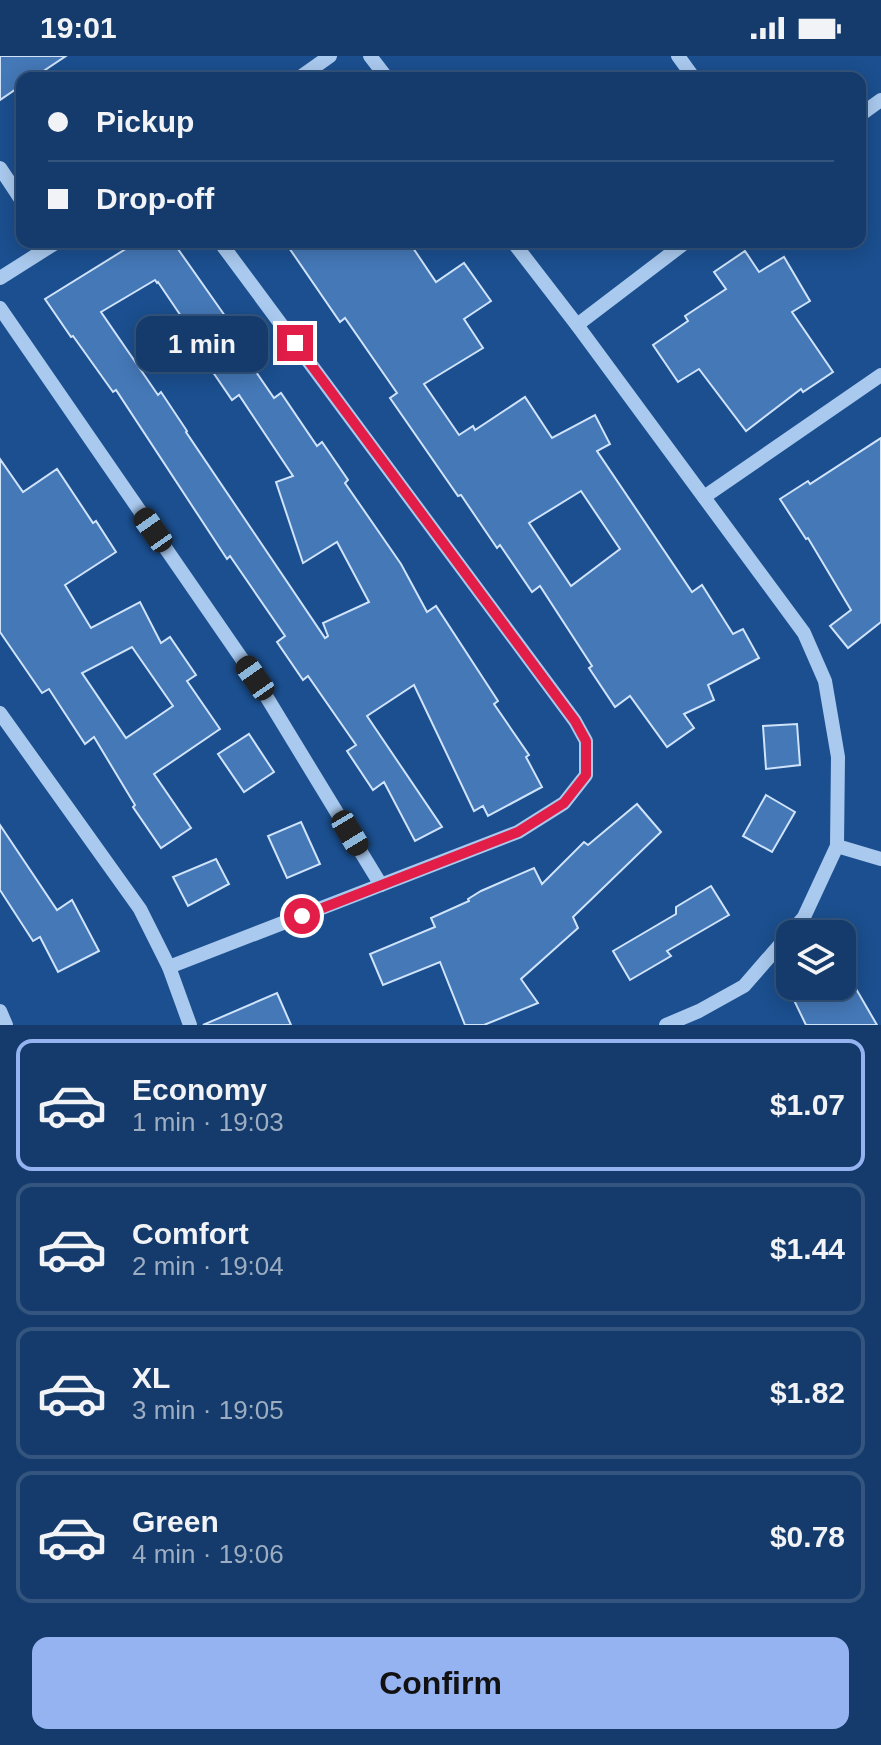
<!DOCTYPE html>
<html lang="en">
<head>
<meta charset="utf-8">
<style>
	body { margin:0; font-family:Arial,sans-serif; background:#214673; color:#f1f3f6; height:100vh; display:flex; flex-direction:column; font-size:30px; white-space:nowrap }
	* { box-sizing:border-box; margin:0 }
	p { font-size:26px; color:#9dadc1 }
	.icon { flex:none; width:44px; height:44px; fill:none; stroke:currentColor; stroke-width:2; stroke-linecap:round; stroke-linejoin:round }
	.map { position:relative; height:969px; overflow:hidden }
	.panel { display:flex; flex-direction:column; background:#143b6b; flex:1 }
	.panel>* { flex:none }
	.hud { position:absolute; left:16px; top:16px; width:850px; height:176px; border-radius:16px; box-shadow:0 4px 20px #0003,0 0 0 2px #33557e; display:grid; align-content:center; height:176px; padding:0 32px; background:#143b6b }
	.tools { position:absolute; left:776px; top:864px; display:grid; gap:16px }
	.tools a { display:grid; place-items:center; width:80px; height:80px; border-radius:16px; background:#143b6b; box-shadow:0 4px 20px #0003,0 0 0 2px #33557e; font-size:40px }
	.end { position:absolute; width:36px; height:36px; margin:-18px; border:10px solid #e11d48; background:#fff; box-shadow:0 0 0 4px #fff }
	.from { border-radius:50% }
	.bubble { position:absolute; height:56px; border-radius:16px; background:#143b6b; box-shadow:0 4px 20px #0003,0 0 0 2px #33557e; font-size:26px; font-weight:800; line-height:56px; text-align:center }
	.car { position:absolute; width:24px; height:48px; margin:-24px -12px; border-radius:10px; box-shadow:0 0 6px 2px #0007; background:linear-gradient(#222 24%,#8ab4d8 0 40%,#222 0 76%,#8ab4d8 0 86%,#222 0) }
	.hud b { display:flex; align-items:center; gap:28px; height:76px; font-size:30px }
	.hud b+b { border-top:2px solid #33557e }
	.hud i { width:20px; height:20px; background:#f1f3f6 }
	ul { padding:14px 0 0; list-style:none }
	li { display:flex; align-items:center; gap:24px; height:132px; margin:0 16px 12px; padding:0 16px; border:4px solid #33557e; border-radius:16px }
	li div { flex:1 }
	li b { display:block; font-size:30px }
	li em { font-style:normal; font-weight:800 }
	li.on { border-color:#95b2f1 }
	li>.icon { width:72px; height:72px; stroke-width:1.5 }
	.action { display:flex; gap:16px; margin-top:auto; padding:16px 32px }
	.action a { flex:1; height:92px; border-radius:16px; background:#95b2f1; color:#111; font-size:32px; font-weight:800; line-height:92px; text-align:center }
	.status { display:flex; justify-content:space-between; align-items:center; height:56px; padding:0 40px; background:#143b6b; direction:ltr }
	.status svg { height:22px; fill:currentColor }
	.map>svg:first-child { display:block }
</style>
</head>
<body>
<div class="status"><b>19:01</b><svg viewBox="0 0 49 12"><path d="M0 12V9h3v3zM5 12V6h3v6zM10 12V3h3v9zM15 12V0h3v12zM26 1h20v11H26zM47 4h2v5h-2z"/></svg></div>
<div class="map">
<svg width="881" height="969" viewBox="0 0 881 969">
	<rect width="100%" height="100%" fill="#1b4f8f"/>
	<g fill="#4478b7" stroke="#cfe3fa" stroke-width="2" fill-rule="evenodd">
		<path d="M0,0H66L33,22H22V29L0,44Z"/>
		<path d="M137,186H173L230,267L225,271L274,342L281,337L317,390L322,386L348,424L345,427L401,508L427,556L436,550L498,645L494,648L529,699L526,701L542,731L488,760L483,750L474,755L414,629L367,660L442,771L415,785L384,726L373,734L347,695L356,689L308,620L303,624L277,586L285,580L230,500L227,503L116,334L113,336L73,280L71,281L45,243ZM155,224L157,227L158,226L210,303L206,306L232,344L239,339L293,420L276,426L303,507L337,486L369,546L323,567L328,580L325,582L186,376L187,375L161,336L158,339L101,256Z"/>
		<path d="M285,186H409L436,226L464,207L491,245L464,263L483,292L424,328L459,379L473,370L475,374L525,341L552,382L595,359L610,388L597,395L692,536L702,529L733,578L743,573L759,602L708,629L714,644L684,658L694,672L667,691L630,640L615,651L589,612L592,610L540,530L532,536L500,489L497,492L461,439L458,440L390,342L397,337L345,262L340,266ZM581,435L620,493L571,530L529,467Z"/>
		<path d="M745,195L759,216L784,201L810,245L792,256L833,316L803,336L801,333L746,375L699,313L678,326L653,289L688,265L685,260L726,233L714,216Z"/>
		<path d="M881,382V566L848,592L830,570L851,554L808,482L806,483L780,443L808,425L810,428Z"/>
		<path d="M0,403L23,436L57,413L93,467L96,465L116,496L65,529L91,572L140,546L161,587L170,581L196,619L187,625L220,673L154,718L191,772L161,792L133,751L135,749L94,681L85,688L49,633L42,637L0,576ZM132,591L173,650L126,682L82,617Z"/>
		<path d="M797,668L800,709L766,713L763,670Z"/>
		<path d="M249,678L274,716L244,736L218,698Z"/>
		<path d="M766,739L795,756L772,796L743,780Z"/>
		<path d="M637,748L661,776L573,861L578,872L521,923L538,947L484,969H465L440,906L383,929L370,898L435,871L431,862L469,845L468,843L481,835L534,812L542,828L584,786L588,789Z"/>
		<path d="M301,766L320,808L287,822L268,780Z"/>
		<path d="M0,769L57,854L72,844L99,895L58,916L40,881L33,885L0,834Z"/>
		<path d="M216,803L229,828L188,850L173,821Z"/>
		<path d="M711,830L729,859L667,895L671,900L630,924L613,895L676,858V851Z"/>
		<path d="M848,919L877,969H806L792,940L812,930H842V922Z"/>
		<path d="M277,937L291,969H203Z"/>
	</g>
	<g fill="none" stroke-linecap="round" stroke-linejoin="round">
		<g stroke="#a9c9ee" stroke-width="14">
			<path d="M370,0L387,22"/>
			<path d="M678,0L694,22"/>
			<path d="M299,22L330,0"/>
			<path d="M860,59L881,44"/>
			<path d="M0,112L22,145"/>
			<path d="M513,186L577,269L804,577L825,625L838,701L837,790L804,861L744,930L699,955L666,969"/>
			<path d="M0,222L57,186"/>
			<path d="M0,252L255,622L381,829"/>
			<path d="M577,269L686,186"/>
			<path d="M704,441L881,319"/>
			<path d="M0,657L140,853L169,911L190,969"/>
			<path d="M837,790L881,803"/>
			<path d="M169,911L518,776L564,747L586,719V685L575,665L220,186"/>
			<path d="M0,955L6,969"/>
		</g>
	</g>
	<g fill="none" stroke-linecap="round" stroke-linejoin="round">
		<path stroke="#e11d48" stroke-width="10" d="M295,287L575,665L586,685V719L564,747L518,776L302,860"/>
	</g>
</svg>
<div class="tools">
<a><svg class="icon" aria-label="layers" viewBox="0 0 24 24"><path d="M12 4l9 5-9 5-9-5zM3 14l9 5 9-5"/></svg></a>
</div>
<i class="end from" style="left:302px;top:860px"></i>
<i class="end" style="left:295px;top:287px"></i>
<div class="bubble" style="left:136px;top:260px;width:132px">1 min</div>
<i class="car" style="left:153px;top:474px;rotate:325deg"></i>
<i class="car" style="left:255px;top:622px;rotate:325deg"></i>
<i class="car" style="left:350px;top:777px;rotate:149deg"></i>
<div class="hud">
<b><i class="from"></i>Pickup</b>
<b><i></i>Drop-off</b>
</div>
</div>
<section class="panel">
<ul>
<li class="on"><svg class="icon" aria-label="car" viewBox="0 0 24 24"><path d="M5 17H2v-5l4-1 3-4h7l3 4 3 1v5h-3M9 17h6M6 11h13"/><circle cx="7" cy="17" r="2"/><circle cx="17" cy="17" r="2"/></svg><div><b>Economy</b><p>1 min · 19:03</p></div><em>$1.07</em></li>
<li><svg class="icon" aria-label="car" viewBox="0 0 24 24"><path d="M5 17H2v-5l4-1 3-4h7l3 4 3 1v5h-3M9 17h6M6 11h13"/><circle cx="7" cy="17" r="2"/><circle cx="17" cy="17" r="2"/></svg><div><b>Comfort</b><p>2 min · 19:04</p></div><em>$1.44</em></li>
<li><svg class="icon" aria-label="car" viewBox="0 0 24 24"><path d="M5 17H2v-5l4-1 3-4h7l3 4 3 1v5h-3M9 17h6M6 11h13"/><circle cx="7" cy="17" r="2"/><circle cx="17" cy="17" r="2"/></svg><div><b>XL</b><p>3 min · 19:05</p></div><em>$1.82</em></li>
<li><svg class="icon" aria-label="car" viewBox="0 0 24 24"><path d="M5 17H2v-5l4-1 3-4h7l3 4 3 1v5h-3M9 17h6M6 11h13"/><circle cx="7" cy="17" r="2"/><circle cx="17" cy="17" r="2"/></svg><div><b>Green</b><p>4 min · 19:06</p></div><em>$0.78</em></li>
</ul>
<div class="action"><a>Confirm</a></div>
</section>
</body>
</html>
